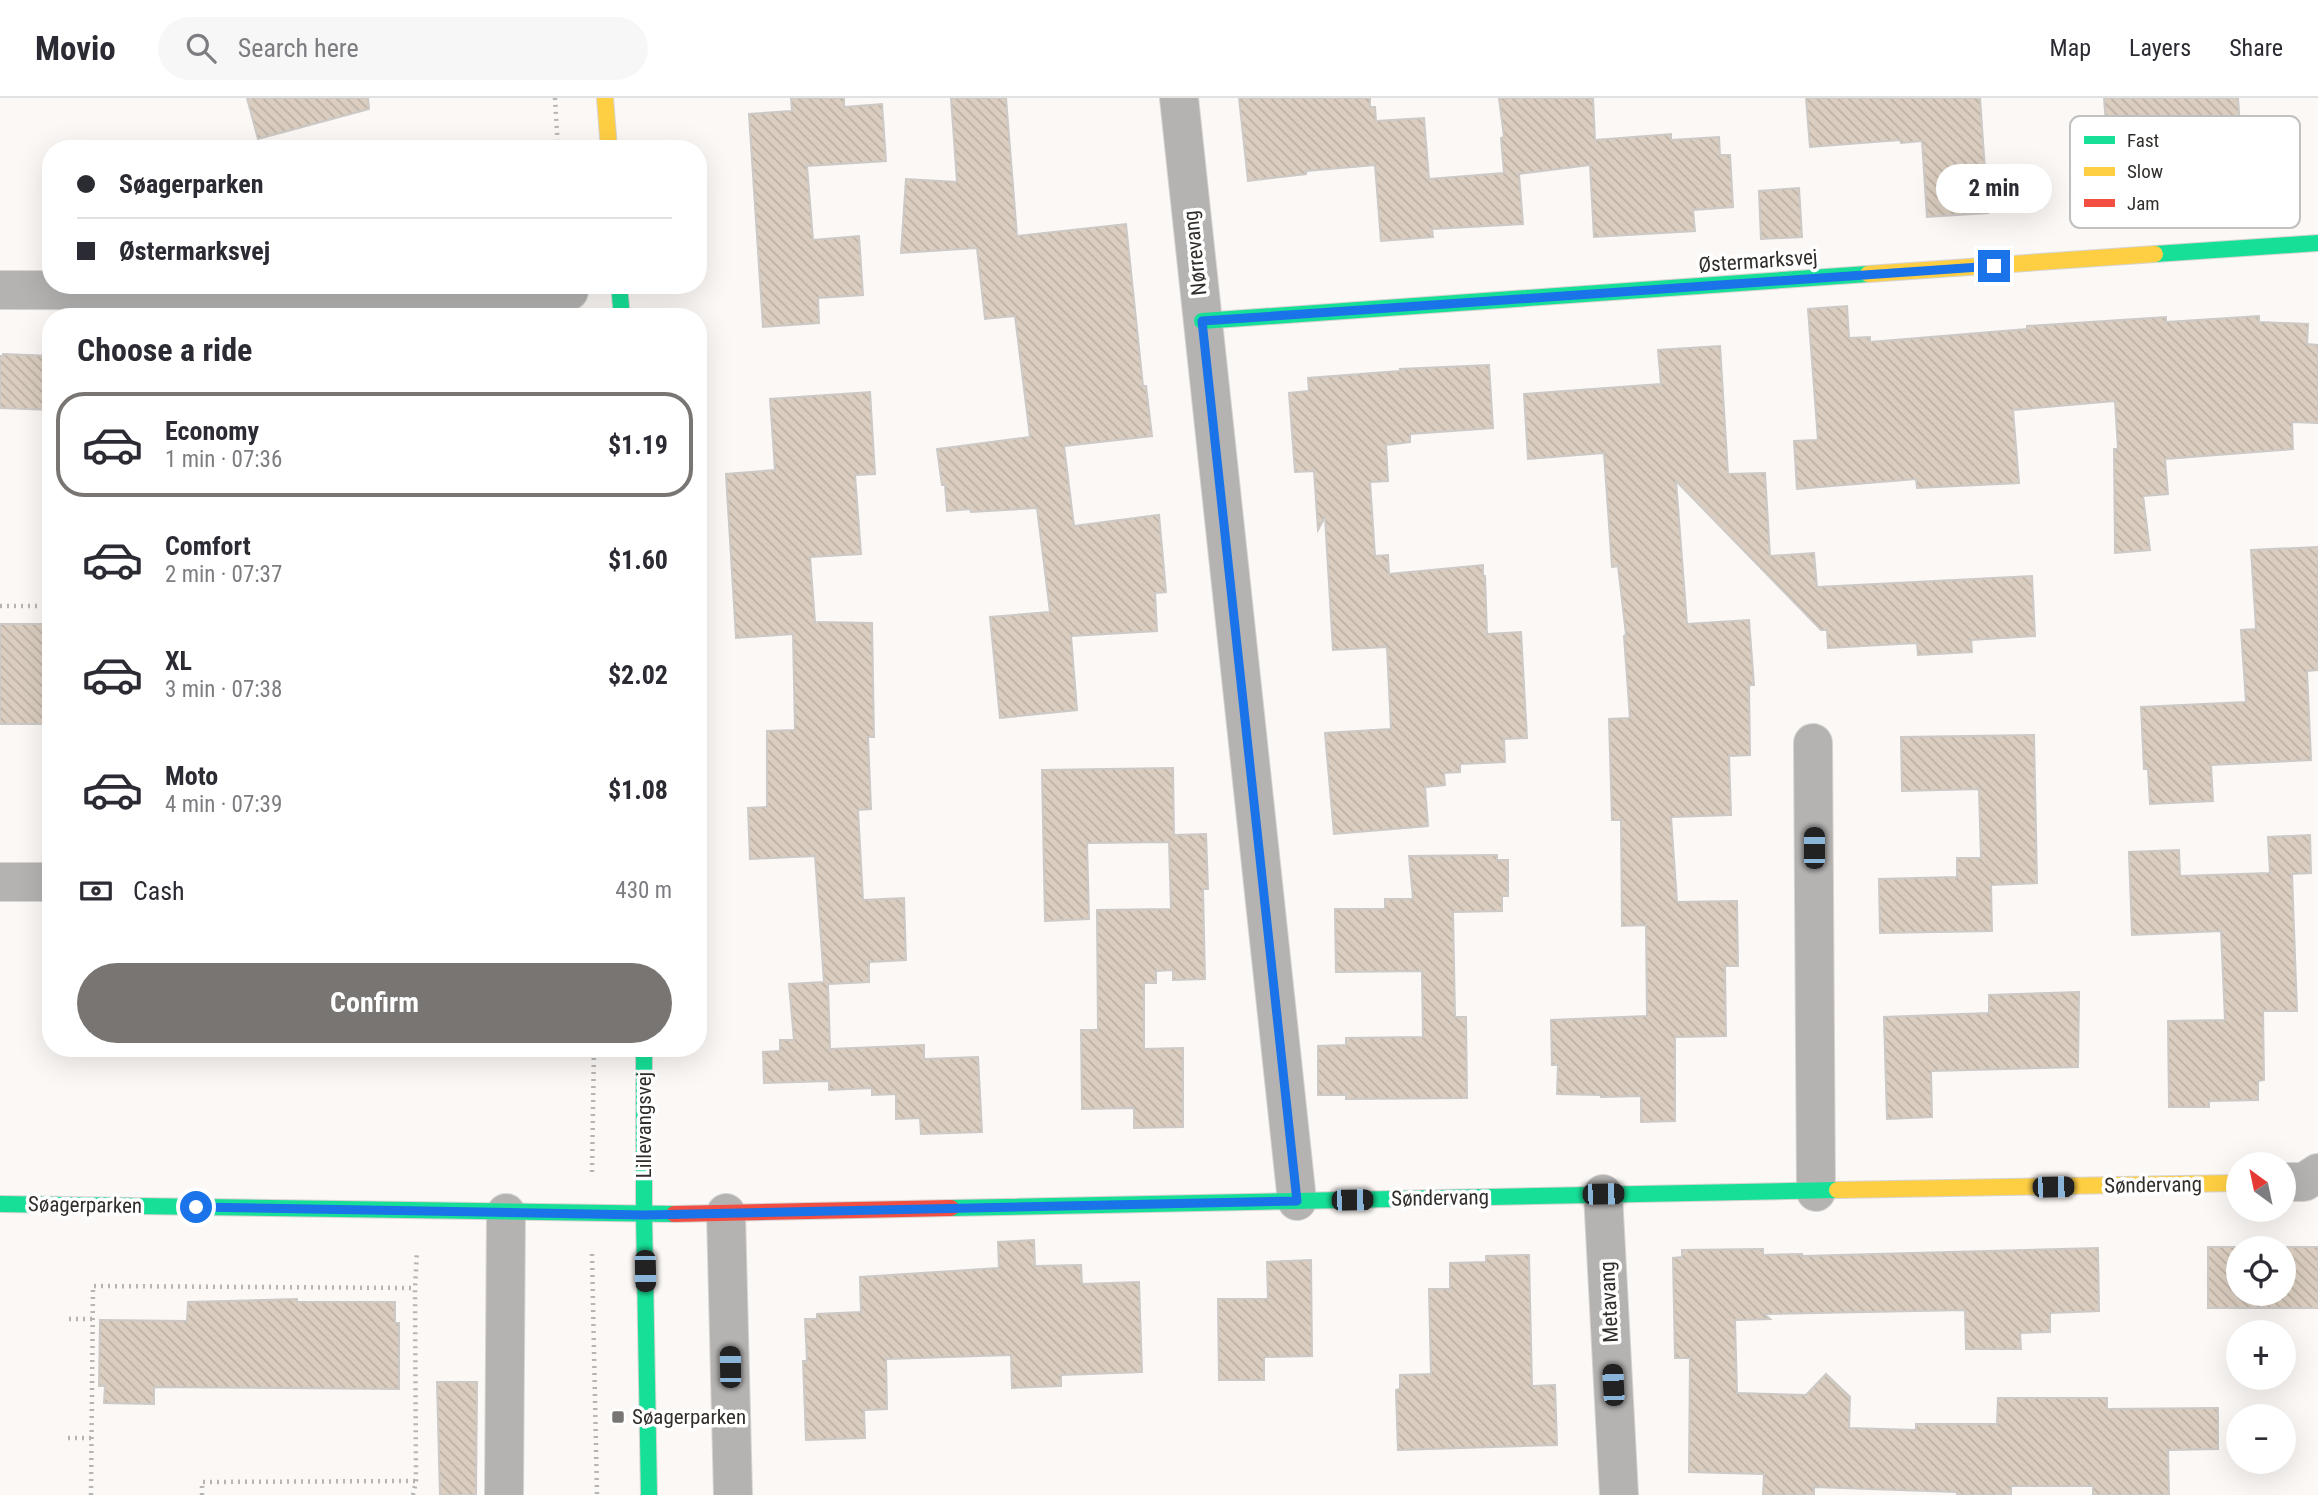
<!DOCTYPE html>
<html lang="en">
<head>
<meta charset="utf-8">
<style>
	body { margin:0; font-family:"Roboto Condensed",sans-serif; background:#f7f7f7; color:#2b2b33; height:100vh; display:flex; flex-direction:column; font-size:26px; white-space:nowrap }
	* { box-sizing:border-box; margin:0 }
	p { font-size:23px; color:#7c7c81 }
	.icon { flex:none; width:38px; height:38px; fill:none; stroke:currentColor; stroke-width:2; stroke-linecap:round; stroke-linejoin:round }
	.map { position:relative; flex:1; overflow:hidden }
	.drawer { position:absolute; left:42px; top:210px; width:665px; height:749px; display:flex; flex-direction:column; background:#fff; border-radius:28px; box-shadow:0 7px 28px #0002 }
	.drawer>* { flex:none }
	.top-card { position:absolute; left:42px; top:42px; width:665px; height:154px; border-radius:28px; box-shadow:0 7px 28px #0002; display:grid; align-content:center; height:154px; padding:0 35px; background:#fff }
	.needle { width:46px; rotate:327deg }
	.controls { position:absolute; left:2226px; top:1054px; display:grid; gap:14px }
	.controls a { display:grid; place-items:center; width:70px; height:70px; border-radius:50%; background:#fff; box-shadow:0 7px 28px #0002; font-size:35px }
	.end { position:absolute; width:32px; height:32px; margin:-16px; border:9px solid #1a73e8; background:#fff; box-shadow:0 0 0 4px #fff }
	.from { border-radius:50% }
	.bubble { position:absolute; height:49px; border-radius:24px; background:#fff; box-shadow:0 7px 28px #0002; font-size:23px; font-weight:700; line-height:49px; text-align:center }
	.car { position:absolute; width:21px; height:42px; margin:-21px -10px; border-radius:9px; box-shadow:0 0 5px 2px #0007; background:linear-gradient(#222 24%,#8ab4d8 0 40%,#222 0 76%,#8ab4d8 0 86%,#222 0) }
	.top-card b { display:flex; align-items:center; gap:24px; height:66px; font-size:26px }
	.top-card b+b { border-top:2px solid #e1e1e2 }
	.top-card i { width:18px; height:18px; background:#2b2b33 }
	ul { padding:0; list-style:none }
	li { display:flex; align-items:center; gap:21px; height:105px; margin:0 14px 10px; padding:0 21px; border:4px solid transparent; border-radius:28px }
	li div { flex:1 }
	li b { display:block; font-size:26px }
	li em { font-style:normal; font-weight:700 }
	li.on { border-color:#787572 }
	li>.icon { width:63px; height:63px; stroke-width:1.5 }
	h2 { padding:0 35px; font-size:32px; line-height:84px }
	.pay { display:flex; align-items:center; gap:18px; height:77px; padding:0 35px; font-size:26px }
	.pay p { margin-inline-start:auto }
	.button { display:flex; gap:14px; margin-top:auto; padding:14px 35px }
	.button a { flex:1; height:80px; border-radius:42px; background:#787572; color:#fff; font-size:28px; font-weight:700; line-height:80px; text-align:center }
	header { display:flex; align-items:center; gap:42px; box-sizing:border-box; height:98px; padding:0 35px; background:#fff; border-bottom:2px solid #e1e1e2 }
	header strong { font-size:33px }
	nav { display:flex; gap:38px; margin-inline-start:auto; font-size:24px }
	.search { width:490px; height:63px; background:#f7f7f7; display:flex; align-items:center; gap:18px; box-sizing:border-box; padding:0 24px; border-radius:38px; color:#7c7c81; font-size:26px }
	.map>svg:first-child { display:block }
</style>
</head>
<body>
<header>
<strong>Movio</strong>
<div class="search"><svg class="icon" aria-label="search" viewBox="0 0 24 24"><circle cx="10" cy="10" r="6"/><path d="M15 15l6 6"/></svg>Search here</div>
<nav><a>Map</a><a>Layers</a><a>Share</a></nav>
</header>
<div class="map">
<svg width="2318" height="1397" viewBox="0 0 2318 1397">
	<defs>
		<pattern id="building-back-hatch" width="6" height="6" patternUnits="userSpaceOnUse" patternTransform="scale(1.75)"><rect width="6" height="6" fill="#dbcec0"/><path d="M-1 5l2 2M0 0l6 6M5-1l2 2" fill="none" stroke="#bcb1a5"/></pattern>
	</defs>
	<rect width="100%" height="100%" fill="#fbf8f5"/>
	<g fill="url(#building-back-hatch)" stroke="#ccc9c6" stroke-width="2" fill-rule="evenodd">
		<path d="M247,0H368L369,11L258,41Z"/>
		<path d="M791,0H844V9L882,6L886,63L807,68L813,142L859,138L863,197L818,200L819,225L763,229L749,16L792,13Z"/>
		<path d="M951,0H1006L1017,138L1126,126L1143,288H1146L1152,338L1064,348L1074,428L1159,417L1166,494L1155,495L1157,533L1071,538L1077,612L1000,620L990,519L1050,514L1037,410L971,414L970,411L947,413L945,387H942L937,351L1030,339L1015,218L985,221L977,150L901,155L906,81L957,84Z"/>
		<path d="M1239,0H1370V9H1375L1376,23L1424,20L1429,81L1504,75L1501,40L1504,39L1499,0H1593L1595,42L1671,36V42L1719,39L1720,57H1730L1733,109L1693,112L1695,133L1594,139L1590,67L1519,76L1523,126L1432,131L1433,139L1381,143L1375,67L1306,73V76L1248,83Z"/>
		<path d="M1806,0H1980L1988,115L1927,119L1922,43L1901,45L1900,42L1810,49Z"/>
		<path d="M2104,0H2238L2244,86L2189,90L2186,46L2108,53Z"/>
		<path d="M1799,90L1802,139L1761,141L1759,93Z"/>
		<path d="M1847,208L1849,240L1870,239V244L2027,231V228L2166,219V224L2259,218V224L2308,226L2307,246L2318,247V325L2292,324L2293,351L2165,361L2168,396L2143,398L2150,452L2115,455L2114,351H2118L2115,303L2013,312L2019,385L1917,390L1916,381L1797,391L1794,343L1818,342L1808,211Z"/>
		<path d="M1720,248L1728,376L1765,375L1770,458L1814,455L1817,489L2032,478L2035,538L1971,542L1972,554L1918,557L1917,545L1828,550L1827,532H1821L1676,383L1687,526L1749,522L1754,587H1749L1750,657L1729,658L1731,717L1671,719L1677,804L1737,803L1738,868H1725L1726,938L1675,939V1023L1641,1024V998L1601,999V997L1557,996L1558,967H1552L1551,922L1647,918L1646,827L1622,828L1621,722H1612L1609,621L1630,620L1624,538L1626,537L1618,468L1612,469L1604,355L1528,361L1524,296L1661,286L1658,252Z"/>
		<path d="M3,256L51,258V312L0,310V258H3Z"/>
		<path d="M1489,267L1493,330L1410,336V344L1386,347L1388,383L1370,384L1375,458L1388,457L1389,476L1483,467V478H1485L1487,536L1521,534L1527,640L1504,641L1505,664L1460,666V674L1444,675L1445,687L1425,689L1428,728L1334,736L1325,635L1391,631L1387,549L1333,552L1325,419L1318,432L1314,373L1295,374L1289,295L1309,293L1308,280L1400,273V271Z"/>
		<path d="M870,294L875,376L855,377L861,456L810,459L815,524L872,525L874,639H868L871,711L858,712L863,802L904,800L906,862L869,864V884L828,886L830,951L924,947V961L978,959L982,1034L921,1036L920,1020L896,1021V996L872,997V990L829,992V983L764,985L763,954L780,953V942H794L789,886L824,884L815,758L750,761L748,710L767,709V633L795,632L793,536L736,540L726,376L775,372L770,301Z"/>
		<path d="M2318,449V572L2307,573L2311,662L2211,667L2213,703L2150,706L2148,671H2144L2141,609L2246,604L2241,532L2256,531L2251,452Z"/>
		<path d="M0,526H50L51,626H0Z"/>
		<path d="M2034,637L2037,785L1991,787L1992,833L1880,835L1879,781L1957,779V760H1981L1979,691L1902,693L1901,639Z"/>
		<path d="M1173,670L1174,737L1206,736L1208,791H1203L1205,881L1173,882V872L1156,873V885H1144V951L1183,950V1029L1134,1030V1010L1082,1011L1081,932H1098L1097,812L1171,811L1169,744L1087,745L1089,821L1045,823L1042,672Z"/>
		<path d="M2310,737L2311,775L2292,776L2297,913H2263L2264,982L2258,983V1002L2209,1003V1009H2169L2168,923L2225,922L2221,833L2132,837L2129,754L2179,752L2180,778L2270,775L2268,739Z"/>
		<path d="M1497,757V762H1508V798H1502V813L1453,814L1455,919H1466L1467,1000L1346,1001V997H1318V948L1346,947V940L1423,939L1422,873L1336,874L1335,811H1385V801H1413L1409,758Z"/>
		<path d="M2079,894L2078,969L1931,973L1932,1019L1887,1021L1884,919L1989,915V897Z"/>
		<path d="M1034,1142L1035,1168L1081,1167L1082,1186L1139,1184L1142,1274L1061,1277V1288L1012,1290L1011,1257L886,1261L887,1311L864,1312L865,1340L806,1342L803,1263H807L805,1221H817V1216L861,1214L860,1179L999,1170L998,1144Z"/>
		<path d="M2208,1149H2318V1210H2208ZM2238,1150H2284V1195H2238Z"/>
		<path d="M2098,1150L2099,1213L2050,1215V1234L2020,1235L2021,1251H1966L1965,1212L1764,1216L1770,1221L1735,1222L1737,1295L1806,1297L1826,1276L1850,1299L1849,1330L1916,1332V1326H1997L1998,1300H2107V1311L2218,1310V1351L2168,1352L2169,1397H2093V1388H2011V1397H1957V1394L1814,1389V1397H1763L1764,1376L1689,1374L1690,1260H1675L1673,1160L1682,1159V1152L1763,1151V1157L1802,1156V1158Z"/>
		<path d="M1529,1157L1532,1288L1555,1287L1557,1347L1398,1352L1396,1292L1400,1291V1277L1431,1276L1429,1191H1450V1165L1486,1164V1158Z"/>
		<path d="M1311,1162L1312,1258L1264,1259V1282H1219L1218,1201H1268L1267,1164Z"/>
		<path d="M297,1201V1204H395V1225H399V1291L154,1289V1306L104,1305L105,1288H99L100,1222L187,1223L188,1204Z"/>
		<path d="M437,1284H477L476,1397H440Z"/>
	</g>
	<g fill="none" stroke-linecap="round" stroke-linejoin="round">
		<defs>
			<g id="street">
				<path d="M1179,0L1297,1103"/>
				<path d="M0,192L569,193"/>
				<path d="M1813,645L1816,1094"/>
				<path d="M0,784H51"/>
				<path d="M2284,1084H2304L2318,1075"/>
				<path d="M1603,1096L1619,1397"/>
				<path d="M726,1115L733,1397"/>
				<path d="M504,1397L506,1115"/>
			</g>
			<g id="fast">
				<path d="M2155,156L2318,145"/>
				<path d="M619,187L622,219"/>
				<path d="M1202,223L1868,176"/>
				<path d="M644,950V1117L649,1397"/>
				<path d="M0,1106L674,1116"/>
				<path d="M951,1110L1837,1092"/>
			</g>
			<g id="slow">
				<path d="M605,0L609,51"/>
				<path d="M1868,176L2155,156"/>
				<path d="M1837,1092L2238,1085"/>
			</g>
			<path id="jam" d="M674,1116L951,1110"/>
		</defs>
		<use href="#street" stroke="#d6d4d1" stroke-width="40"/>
		<use href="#fast" stroke="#d6d4d1" stroke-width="18"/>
		<use href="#slow" stroke="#d6d4d1" stroke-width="18"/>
		<use href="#jam" stroke="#d6d4d1" stroke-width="18"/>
		<g stroke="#b7b5b4" stroke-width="4.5" stroke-dasharray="2 5" stroke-linecap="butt">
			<path d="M555,0L558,51"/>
			<path d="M0,508H51"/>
			<path d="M592,1074L594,950"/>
			<path d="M592,1156L597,1397"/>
			<path d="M69,1221H92"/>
			<path d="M68,1340H92"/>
			<path d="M91,1397L93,1188L415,1190"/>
			<path d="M202,1397V1384L416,1383"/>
			<path d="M413,1397L416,1383L415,1190L417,1153"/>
		</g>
		<use href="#street" stroke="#b5b3b2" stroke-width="38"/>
		<use href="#fast" stroke="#16e098" stroke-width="16"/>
		<use href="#slow" stroke="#ffcf43" stroke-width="16"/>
		<use href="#jam" stroke="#f24e42" stroke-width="16"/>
	</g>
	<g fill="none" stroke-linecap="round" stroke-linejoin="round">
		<path stroke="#1a73e8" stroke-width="9" d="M196,1109L644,1117L1297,1103L1202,223L1994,168"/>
	</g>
	<rect fill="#787572" stroke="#fff" stroke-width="2.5" x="611" y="1312" width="14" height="14" rx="3.5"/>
	<g text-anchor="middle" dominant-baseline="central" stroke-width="7" stroke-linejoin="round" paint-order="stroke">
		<g font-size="21" fill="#322e2b" stroke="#fff">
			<text transform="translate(1195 155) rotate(-96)">Nørrevang</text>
			<text transform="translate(1758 163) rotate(-4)">Østermarksvej</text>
			<text transform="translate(644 1027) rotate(-90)">Lillevangsvej</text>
			<text transform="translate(2153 1087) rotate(-1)">Søndervang</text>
			<text transform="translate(1440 1100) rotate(-1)">Søndervang</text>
			<text transform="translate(85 1107) rotate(1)">Søagerparken</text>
			<text transform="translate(1609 1204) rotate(-93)">Metavang</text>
		</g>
		<g font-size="21" fill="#322e2b" stroke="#fff" text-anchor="start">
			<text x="632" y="1319">Søagerparken</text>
		</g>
	</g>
	<rect x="2070" y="18" width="230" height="112" rx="10" fill="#fff" stroke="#c2c0bf" stroke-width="2"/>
	<rect x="2084" y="38" width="31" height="8" fill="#16e098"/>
	<rect x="2084" y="69" width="31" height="9" fill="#ffcf43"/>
	<rect x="2084" y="101" width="31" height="8" fill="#f24e42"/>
	<g font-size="19" fill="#322e2b">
		<text x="2127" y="49">Fast</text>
		<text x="2127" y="80">Slow</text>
		<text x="2127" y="112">Jam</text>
	</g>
</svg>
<div class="controls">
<a><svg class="needle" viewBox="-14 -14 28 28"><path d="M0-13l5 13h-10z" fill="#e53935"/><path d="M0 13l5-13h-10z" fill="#7c7c81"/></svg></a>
<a><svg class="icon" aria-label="locate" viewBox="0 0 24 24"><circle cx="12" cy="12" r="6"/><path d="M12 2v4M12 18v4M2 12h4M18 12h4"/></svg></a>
<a>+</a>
<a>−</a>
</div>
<i class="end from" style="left:196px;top:1109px"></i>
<i class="end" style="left:1994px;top:168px"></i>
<div class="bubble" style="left:1936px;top:66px;width:116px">2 min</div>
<i class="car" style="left:1814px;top:750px;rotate:0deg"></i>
<i class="car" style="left:2053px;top:1089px;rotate:89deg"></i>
<i class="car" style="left:1603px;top:1096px;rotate:89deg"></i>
<i class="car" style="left:1352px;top:1102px;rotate:89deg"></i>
<i class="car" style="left:645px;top:1173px;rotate:179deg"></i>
<i class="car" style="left:730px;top:1269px;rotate:359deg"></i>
<i class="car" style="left:1613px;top:1287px;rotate:357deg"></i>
<div class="top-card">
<b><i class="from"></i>Søagerparken</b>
<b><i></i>Østermarksvej</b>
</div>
<section class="drawer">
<h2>Choose a ride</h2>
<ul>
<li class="on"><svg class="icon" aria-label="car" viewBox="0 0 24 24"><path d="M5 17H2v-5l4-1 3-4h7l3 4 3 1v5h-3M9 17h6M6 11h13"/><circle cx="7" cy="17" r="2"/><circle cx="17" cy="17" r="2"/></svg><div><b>Economy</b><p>1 min · 07:36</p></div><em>$1.19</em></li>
<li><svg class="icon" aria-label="car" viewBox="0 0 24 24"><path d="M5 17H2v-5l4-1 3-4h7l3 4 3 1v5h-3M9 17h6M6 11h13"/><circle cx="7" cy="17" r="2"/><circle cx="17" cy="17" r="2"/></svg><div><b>Comfort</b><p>2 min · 07:37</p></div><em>$1.60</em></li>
<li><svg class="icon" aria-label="car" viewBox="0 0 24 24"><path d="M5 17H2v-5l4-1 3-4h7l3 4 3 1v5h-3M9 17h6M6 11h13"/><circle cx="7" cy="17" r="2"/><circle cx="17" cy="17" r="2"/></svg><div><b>XL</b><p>3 min · 07:38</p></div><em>$2.02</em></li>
<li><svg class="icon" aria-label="car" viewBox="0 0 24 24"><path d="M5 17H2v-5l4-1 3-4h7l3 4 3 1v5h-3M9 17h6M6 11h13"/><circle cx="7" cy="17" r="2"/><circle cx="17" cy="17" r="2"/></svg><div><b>Moto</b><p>4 min · 07:39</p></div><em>$1.08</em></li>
</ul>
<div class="pay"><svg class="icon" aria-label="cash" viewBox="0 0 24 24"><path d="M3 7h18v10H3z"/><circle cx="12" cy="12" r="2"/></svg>Cash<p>430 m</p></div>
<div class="button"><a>Confirm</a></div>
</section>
</div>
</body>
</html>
